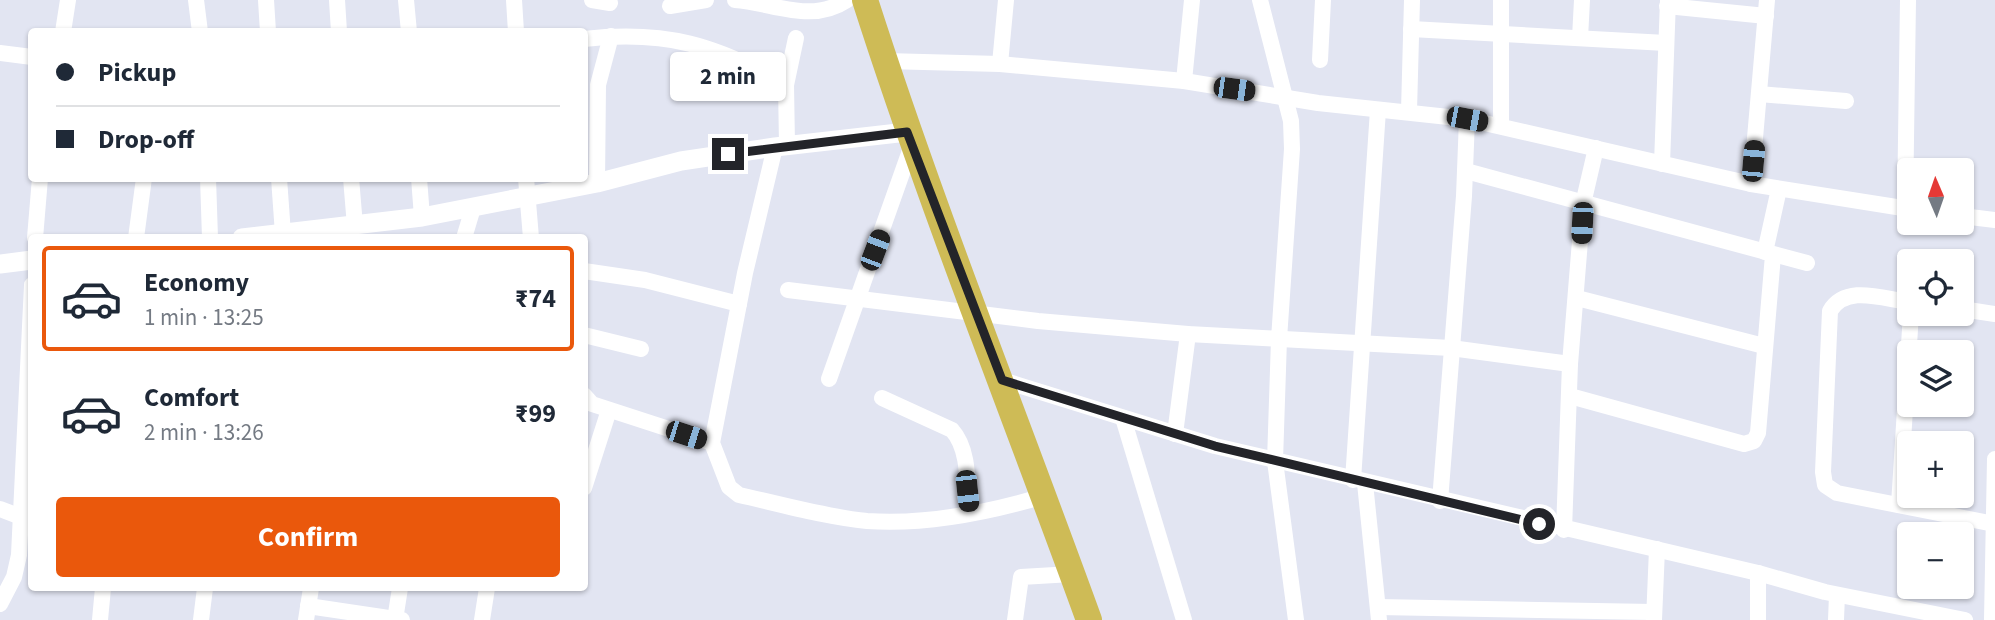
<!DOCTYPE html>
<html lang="en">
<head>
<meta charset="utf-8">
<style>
	body { margin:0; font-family:"Source Sans 3",sans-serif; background:#f2f2f3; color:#1f2937; height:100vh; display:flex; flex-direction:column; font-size:26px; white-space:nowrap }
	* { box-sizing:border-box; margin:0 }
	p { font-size:23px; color:#747a83 }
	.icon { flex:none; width:38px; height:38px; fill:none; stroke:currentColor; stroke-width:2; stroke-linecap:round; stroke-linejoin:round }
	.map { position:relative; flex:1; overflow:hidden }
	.side { position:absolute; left:28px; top:234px; width:560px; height:357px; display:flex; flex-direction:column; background:#fff; border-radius:7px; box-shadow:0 2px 5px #0004 }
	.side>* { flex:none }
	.banner { position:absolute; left:28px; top:28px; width:560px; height:154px; border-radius:7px; box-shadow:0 2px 5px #0004; display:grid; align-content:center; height:154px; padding:0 28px; background:#fff }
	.needle { width:46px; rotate:358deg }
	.buttons { position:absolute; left:1897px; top:158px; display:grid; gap:14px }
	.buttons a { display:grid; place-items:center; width:77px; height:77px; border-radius:7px; background:#fff; box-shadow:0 2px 5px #0004; font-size:35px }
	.end { position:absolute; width:32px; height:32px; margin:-16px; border:9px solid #232429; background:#fff; box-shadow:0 0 0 4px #fff }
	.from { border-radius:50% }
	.bubble { position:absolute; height:49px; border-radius:7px; background:#fff; box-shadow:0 2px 5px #0004; font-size:23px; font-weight:700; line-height:49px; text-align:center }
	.car { position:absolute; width:21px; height:42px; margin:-21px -10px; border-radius:9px; box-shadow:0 0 5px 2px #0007; background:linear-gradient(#222 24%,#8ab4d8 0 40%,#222 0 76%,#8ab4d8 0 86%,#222 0) }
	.banner b { display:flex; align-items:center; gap:24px; height:66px; font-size:26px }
	.banner b+b { border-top:2px solid #e0e1e3 }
	.banner i { width:18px; height:18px; background:#1f2937 }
	ul { padding:12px 0 0; list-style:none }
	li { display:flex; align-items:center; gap:21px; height:105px; margin:0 14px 10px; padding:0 14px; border:4px solid transparent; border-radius:7px }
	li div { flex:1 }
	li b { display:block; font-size:26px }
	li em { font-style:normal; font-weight:700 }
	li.active { border-color:#ea580c }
	li>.icon { width:63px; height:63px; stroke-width:1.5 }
	.button { display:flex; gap:14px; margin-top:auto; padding:14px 28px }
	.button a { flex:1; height:80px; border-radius:7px; background:#ea580c; color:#fff; font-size:28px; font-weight:700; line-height:80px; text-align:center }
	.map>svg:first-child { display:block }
</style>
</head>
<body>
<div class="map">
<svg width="1995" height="620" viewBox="0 0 1995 620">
	<rect width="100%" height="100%" fill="#e2e5f2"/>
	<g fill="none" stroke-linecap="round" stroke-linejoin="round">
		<g stroke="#fff" stroke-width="16">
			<path d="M196,0L200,32"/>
			<path d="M266,0L268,32"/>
			<path d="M337,0L339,32"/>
			<path d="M406,0L409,32"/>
			<path d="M514,0L516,32"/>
			<path d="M592,0L610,3"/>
			<path d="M735,0C774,3 811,24 847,0"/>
			<path d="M1260,0L1291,121L1292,149L1279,339L1275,461L1296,620"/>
			<path d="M670,6L706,0"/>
			<path d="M1667,6L1766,16"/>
			<path d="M1411,29L1666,43"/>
			<path d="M63,32L68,0"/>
			<path d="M1580,38L1582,0"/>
			<path d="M584,39C666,30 716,45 786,85"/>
			<path d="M0,53L32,57"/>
			<path d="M1320,60L1323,0"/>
			<path d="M885,61L1000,64L1184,81L1318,103L1467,119L1751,184L1909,209"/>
			<path d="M1000,64L1006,0"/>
			<path d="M1184,81L1192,0"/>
			<path d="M1759,94L1846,101"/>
			<path d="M1409,111L1412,0"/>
			<path d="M1501,126V0"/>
			<path d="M787,145L786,85L796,38"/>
			<path d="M775,147L745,273L712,443L729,487L739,495C781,504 825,517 867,521C924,525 990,512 1044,496"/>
			<path d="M1662,164L1668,0"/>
			<path d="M1466,171L1807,263"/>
			<path d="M208,178L210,238"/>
			<path d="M279,178L283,234"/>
			<path d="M351,178L355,226"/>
			<path d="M419,178L422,217"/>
			<path d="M526,178L531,238"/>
			<path d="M597,183L598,85L611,36"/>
			<path d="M1751,184L1767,0"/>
			<path d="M1905,209L1908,0"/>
			<path d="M1962,216L1995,220"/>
			<path d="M35,238L40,178"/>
			<path d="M136,238L144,178"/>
			<path d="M464,238L473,208"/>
			<path d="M1765,252L1779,189"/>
			<path d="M584,271L645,280L739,304"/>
			<path d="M788,290L1038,321L1188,334L1451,348L1570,364"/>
			<path d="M1577,298L1764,346"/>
			<path d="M1909,302C1883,299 1846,284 1830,311L1823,472L1825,485L1837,493L1994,524"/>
			<path d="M1962,309L1995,314"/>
			<path d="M584,335L641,349"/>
			<path d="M829,379L912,145"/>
			<path d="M1002,380L1215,446L1758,573L1825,592L1965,620"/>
			<path d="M584,395L592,404L712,443"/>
			<path d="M1570,396L1744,444L1754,441L1758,433L1773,255"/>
			<path d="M882,398L952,430C970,450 967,485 969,512"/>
			<path d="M1123,418L1184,620"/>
			<path d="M1175,434L1188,334"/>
			<path d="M1353,480L1378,110"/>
			<path d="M1365,483L1379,620"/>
			<path d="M584,488L609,410"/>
			<path d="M1440,501L1464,196L1467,119"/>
			<path d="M1899,505L1911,313"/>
			<path d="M0,509L21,517"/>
			<path d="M1564,530L1570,364L1583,204L1596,148"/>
			<path d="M0,604L14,577L19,555L32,285"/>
			<path d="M308,606L402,620"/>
			<path d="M1378,607L1653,612"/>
			<path d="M100,620L103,588"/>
			<path d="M201,620L205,588"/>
			<path d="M306,620L311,588"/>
			<path d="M395,620L400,588"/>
			<path d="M482,620L487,588"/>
			<path d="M1015,620L1021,577L1072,574"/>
			<path d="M1654,620L1657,549"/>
			<path d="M1758,620V573"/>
			<path d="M1836,620L1837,595"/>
			<path d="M1992,620L1995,459"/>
		</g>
		<g stroke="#fff" stroke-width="19">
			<path d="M242,238L422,217L597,183L681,161L775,147L907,132"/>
			<path d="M0,264L32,260"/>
		</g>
		<path stroke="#cebb56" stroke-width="26" d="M865,0C932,209 1014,413 1089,620"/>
	</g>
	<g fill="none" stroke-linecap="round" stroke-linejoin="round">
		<path stroke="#232429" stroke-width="9" d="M728,154L907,132L1002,380L1215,446L1539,524"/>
	</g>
</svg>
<div class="buttons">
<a><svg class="needle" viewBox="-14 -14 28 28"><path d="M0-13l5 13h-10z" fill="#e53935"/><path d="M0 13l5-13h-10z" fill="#747a83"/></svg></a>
<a><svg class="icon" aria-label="locate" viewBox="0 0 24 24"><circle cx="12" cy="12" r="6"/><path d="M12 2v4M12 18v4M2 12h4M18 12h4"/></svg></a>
<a><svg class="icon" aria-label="layers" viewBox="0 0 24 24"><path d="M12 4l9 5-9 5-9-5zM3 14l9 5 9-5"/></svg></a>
<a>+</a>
<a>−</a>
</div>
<i class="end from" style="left:1539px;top:524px"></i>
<i class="end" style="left:728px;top:154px"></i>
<div class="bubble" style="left:670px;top:52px;width:116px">2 min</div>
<i class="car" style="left:1234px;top:89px;rotate:98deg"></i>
<i class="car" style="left:1467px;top:119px;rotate:101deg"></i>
<i class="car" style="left:1753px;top:161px;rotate:5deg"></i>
<i class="car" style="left:1582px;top:223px;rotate:183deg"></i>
<i class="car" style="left:875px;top:250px;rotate:21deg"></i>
<i class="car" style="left:686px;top:435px;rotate:108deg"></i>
<i class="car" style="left:967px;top:491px;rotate:174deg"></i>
<div class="banner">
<b><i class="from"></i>Pickup</b>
<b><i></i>Drop-off</b>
</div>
<section class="side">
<ul>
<li class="active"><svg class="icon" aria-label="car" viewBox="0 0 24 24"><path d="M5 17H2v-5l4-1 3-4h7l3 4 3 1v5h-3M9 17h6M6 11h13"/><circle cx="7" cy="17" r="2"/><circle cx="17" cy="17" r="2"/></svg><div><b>Economy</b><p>1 min · 13:25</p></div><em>₹74</em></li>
<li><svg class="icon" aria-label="car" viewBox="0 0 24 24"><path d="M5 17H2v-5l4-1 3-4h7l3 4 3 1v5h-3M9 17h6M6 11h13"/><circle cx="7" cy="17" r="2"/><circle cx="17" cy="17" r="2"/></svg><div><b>Comfort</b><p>2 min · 13:26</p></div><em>₹99</em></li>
</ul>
<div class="button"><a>Confirm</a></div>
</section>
</div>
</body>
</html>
